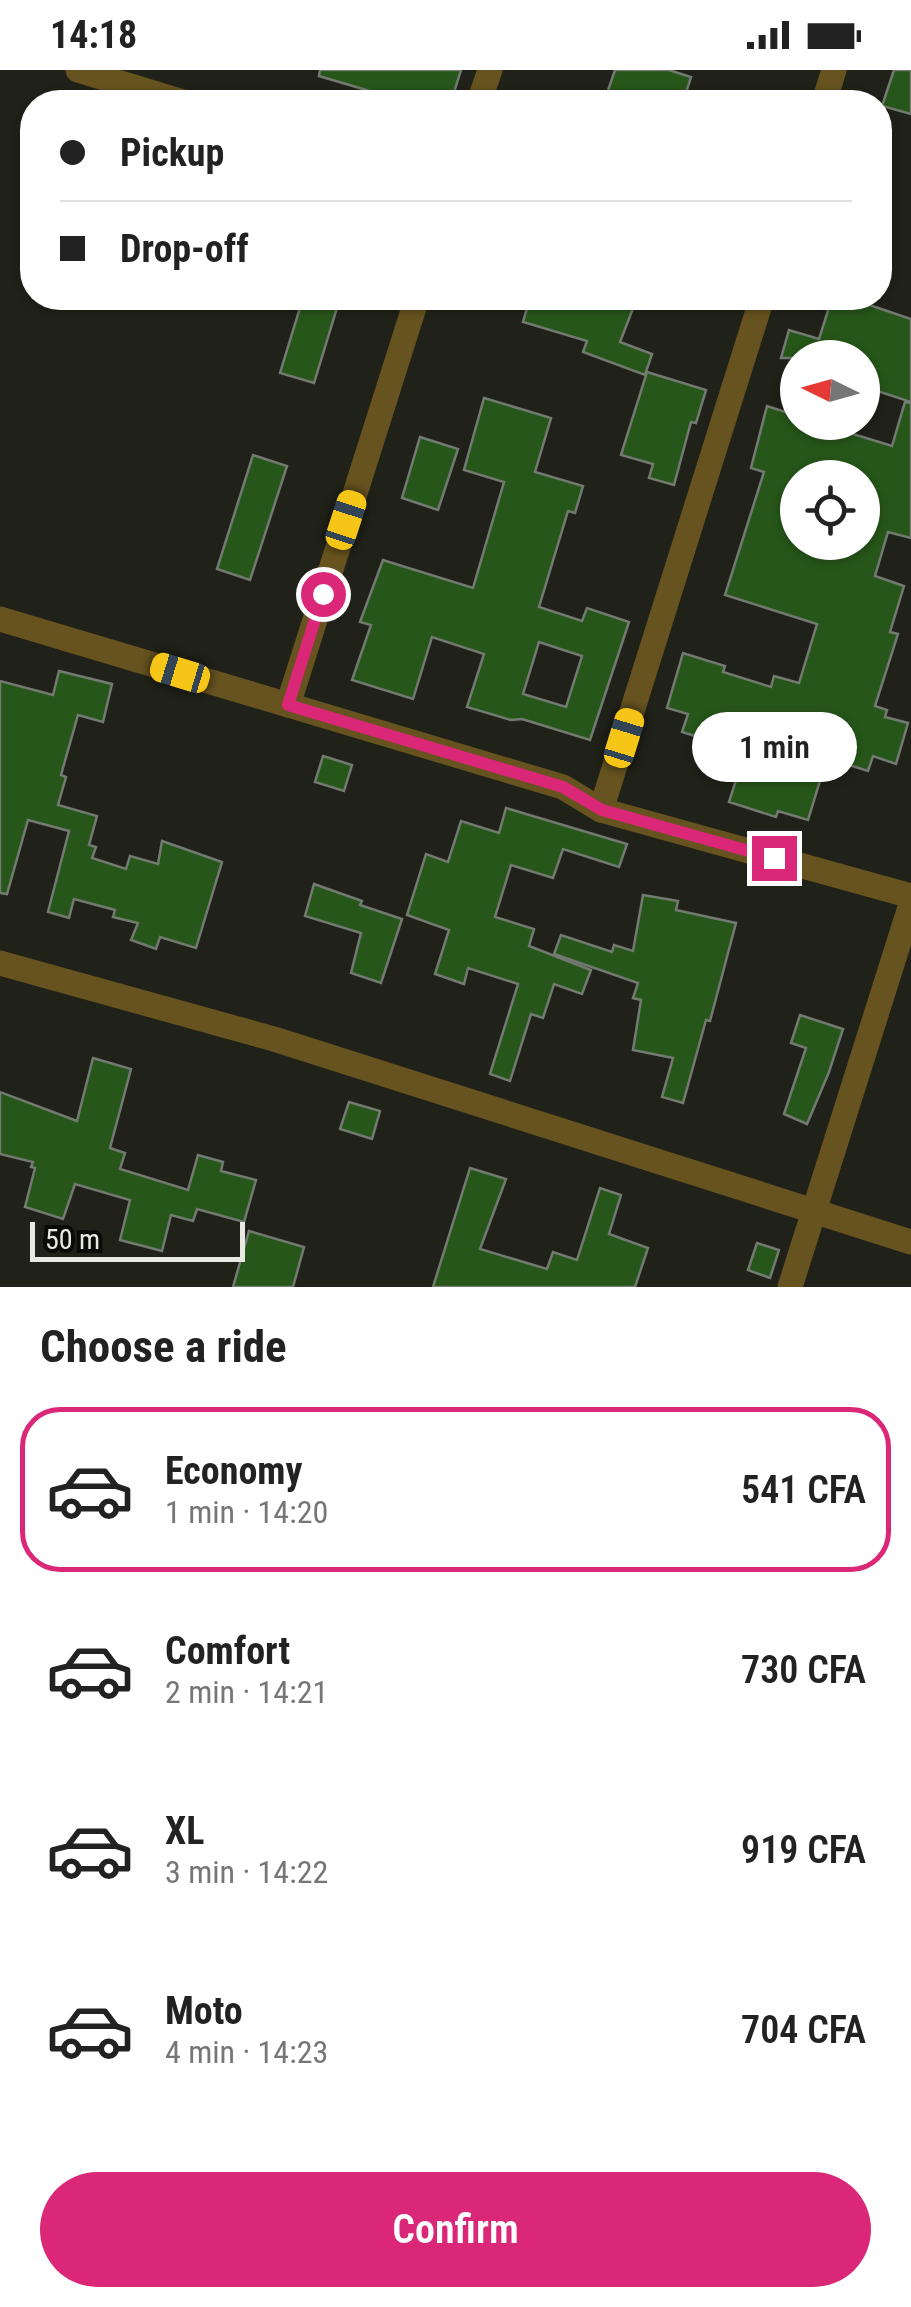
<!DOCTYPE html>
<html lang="en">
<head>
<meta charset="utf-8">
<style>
	body { margin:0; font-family:"Roboto Condensed",sans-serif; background:#f2f2f2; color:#222; height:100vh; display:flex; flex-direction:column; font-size:38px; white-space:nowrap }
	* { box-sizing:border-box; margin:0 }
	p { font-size:32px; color:#767676 }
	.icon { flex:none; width:55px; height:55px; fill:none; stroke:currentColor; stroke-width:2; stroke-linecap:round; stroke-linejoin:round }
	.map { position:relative; height:1217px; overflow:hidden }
	.panel { display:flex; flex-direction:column; background:#fff; flex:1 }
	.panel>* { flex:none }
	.hud { position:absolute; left:20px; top:20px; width:872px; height:220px; border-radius:40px; box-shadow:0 2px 8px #0004; display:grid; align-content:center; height:220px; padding:0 40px; background:#fff }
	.needle { width:65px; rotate:275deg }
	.buttons { position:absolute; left:780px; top:270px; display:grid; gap:20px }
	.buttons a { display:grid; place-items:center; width:100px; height:100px; border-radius:50%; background:#fff; box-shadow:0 2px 8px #0004; font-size:50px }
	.scale { position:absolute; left:30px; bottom:25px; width:215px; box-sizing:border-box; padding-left:10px; border:5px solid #e8e9e3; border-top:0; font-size:28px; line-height:35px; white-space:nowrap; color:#e8e9e3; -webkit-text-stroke:8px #0a0b07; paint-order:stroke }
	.end { position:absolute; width:45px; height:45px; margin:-22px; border:12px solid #db2777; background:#fff; box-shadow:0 0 0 5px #fff }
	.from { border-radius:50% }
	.bubble { position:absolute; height:70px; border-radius:35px; background:#fff; box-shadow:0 2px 8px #0004; font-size:32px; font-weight:600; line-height:70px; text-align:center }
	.car { position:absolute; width:30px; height:60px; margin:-30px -15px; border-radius:12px; box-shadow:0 0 8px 2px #0007; background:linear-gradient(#f5c518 24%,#345 0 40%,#f5c518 0 76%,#345 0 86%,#f5c518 0) }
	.hud b { display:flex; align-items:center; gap:35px; height:95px; font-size:38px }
	.hud b+b { border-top:2px solid #e0e0e0 }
	.hud i { width:25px; height:25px; background:#222 }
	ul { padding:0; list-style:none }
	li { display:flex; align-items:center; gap:30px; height:165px; margin:0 20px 15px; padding:0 20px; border:5px solid transparent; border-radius:40px }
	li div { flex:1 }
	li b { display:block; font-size:38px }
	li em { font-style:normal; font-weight:600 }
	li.current { border-color:#db2777 }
	li>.icon { width:90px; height:90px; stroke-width:1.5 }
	h2 { padding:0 40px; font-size:45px; line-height:120px }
	.cta { display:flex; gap:20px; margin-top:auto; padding:20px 40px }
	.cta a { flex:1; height:115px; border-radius:60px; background:#db2777; color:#fff; font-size:40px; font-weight:600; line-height:115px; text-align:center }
	.status { display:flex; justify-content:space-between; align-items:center; height:70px; padding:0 50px; background:#fff; direction:ltr }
	.status svg { height:28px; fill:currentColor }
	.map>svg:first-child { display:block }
</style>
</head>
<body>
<div class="status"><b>14:18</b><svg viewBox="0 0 49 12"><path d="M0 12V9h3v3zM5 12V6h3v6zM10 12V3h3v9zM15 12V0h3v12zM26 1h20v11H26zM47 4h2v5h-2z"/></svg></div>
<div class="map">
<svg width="911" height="1217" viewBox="0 0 911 1217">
	<rect width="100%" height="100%" fill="#202219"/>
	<g fill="#265619" stroke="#737a71" stroke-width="2.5" fill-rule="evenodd">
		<path d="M320,0H461L451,32H407L319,6Z"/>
		<path d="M615,0H669L691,7L683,32H604Z"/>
		<path d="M894,0H911V44L882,36Z"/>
		<path d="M303,228H340L314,313L280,303Z"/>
		<path d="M530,228H637L620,272L652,284L645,305L583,282L587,271L523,252Z"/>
		<path d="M832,228H849L911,249V332L862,316V288H781L789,260L819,269Z"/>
		<path d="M647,302L706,320L696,353L691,352L674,415L649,408L653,394L621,385Z"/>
		<path d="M484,328L551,348L535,402L583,416L575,443L568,441L539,537L582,551L587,538L629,552L590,670L522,649L511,650L467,637L484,584L432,567L413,629L352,610L371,555L360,552L383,490L473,518L504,412L464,400ZM539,572L582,586L566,637L523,624Z"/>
		<path d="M905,332L911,333V468L888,462L875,506L904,516L890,562L898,564L875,636L887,640L885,647L908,653L896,694L873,686L868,701L827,688L808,750L778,741L776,747L729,732L745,682L682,662L688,644L667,638L683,583L725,596L723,602L771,617L774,606L799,613L817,554L725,525L764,402L751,398L767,336L798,346V352H814L892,376ZM798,408H862V472H798Z"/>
		<path d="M420,367L458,379L438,440L402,428Z"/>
		<path d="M253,385L287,396L250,510L217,499Z"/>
		<path d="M59,601L112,614L103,652L78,645L61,705L66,707L58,735L97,746L89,775L96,777L92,788L126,799L130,786L158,794L162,771L222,792L196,878L160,867L156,879L131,870L138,853L113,847L115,840L74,829L69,848L48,842L69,761L28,750L7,824L0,823V611L53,625Z"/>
		<path d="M323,686L352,695L344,721L315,712Z"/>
		<path d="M506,738L627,774L619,797L563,779L553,808L511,795L495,847L534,859L529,876L591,900L582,924L554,914L543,948L531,944L510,1011L490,1004L518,914L468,898L464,914L435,904L449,860L407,845L426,784L448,792L461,751L499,763Z"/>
		<path d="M314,814L362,831L360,835L402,849L381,913L351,903L361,863L305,846Z"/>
		<path d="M643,825L678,831L676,840L736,853L710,951L706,950L683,1033L662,1027L673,988L633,980L641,930L633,928L638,913L554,884L561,865L612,882L614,875L633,881Z"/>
		<path d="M800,945L843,959L829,1002L807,1054L784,1044L806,978L791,973Z"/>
		<path d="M93,988L131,999L110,1078L125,1083L120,1099L188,1120L198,1085L223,1092L221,1101L256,1110L244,1152L197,1139L193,1151L171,1145L162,1181L120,1170L130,1130L75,1114L63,1149L25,1137L35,1098L31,1097L33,1092L0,1084V1022L77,1051Z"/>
		<path d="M349,1032L380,1041L372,1069L340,1059Z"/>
		<path d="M470,1098L506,1109L480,1179L547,1199L553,1182L577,1190L600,1118L621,1125L609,1164L648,1178L635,1217H433Z"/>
		<path d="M249,1161L304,1177L293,1217H233Z"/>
		<path d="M757,1173L779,1180L770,1208L748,1200Z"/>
	</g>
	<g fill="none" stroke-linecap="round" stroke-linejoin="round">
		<g stroke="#67531f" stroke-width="25">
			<path d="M78,0L183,32"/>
			<path d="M479,32L490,0"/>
			<path d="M824,32L834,0"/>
			<path d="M0,549L563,717L601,740L911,826"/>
			<path d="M288,635L417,228"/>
			<path d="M601,740L762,228"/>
			<path d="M0,893L274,969L911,1172"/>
			<path d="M790,1217L911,834"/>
		</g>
	</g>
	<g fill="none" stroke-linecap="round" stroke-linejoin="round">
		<path stroke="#db2777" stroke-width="12" d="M323,524L288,635L563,717L602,740L774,788"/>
	</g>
</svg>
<div class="buttons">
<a><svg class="needle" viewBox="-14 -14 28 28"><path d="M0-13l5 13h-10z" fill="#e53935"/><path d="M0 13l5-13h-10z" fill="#767676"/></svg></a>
<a><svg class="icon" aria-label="locate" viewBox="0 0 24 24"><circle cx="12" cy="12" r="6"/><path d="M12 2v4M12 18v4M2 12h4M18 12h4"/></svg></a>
</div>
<div class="scale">50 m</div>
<i class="end from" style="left:323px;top:524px"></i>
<i class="end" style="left:774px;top:788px"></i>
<div class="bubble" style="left:692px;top:642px;width:165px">1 min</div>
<i class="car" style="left:346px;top:450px;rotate:18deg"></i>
<i class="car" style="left:180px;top:603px;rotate:287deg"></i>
<i class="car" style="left:624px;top:668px;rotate:17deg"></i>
<div class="hud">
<b><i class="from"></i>Pickup</b>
<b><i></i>Drop-off</b>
</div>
</div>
<section class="panel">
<h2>Choose a ride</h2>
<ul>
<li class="current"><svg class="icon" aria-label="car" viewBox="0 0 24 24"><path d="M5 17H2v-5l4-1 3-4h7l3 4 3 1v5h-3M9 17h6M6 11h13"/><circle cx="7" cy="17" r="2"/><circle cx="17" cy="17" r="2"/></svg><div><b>Economy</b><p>1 min · 14:20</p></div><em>541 CFA</em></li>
<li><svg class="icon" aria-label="car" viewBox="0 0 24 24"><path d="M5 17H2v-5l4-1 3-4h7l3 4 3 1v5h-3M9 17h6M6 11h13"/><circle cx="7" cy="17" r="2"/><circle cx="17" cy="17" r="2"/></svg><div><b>Comfort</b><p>2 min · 14:21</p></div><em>730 CFA</em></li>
<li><svg class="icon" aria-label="car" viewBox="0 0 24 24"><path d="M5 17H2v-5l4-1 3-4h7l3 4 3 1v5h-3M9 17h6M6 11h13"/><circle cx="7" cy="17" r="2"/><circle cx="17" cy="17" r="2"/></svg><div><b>XL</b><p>3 min · 14:22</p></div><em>919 CFA</em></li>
<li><svg class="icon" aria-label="car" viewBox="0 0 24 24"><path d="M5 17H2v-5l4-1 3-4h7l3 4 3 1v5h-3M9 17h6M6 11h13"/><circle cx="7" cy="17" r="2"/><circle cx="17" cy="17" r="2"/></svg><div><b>Moto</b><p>4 min · 14:23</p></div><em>704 CFA</em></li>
</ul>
<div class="cta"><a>Confirm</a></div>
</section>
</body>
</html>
